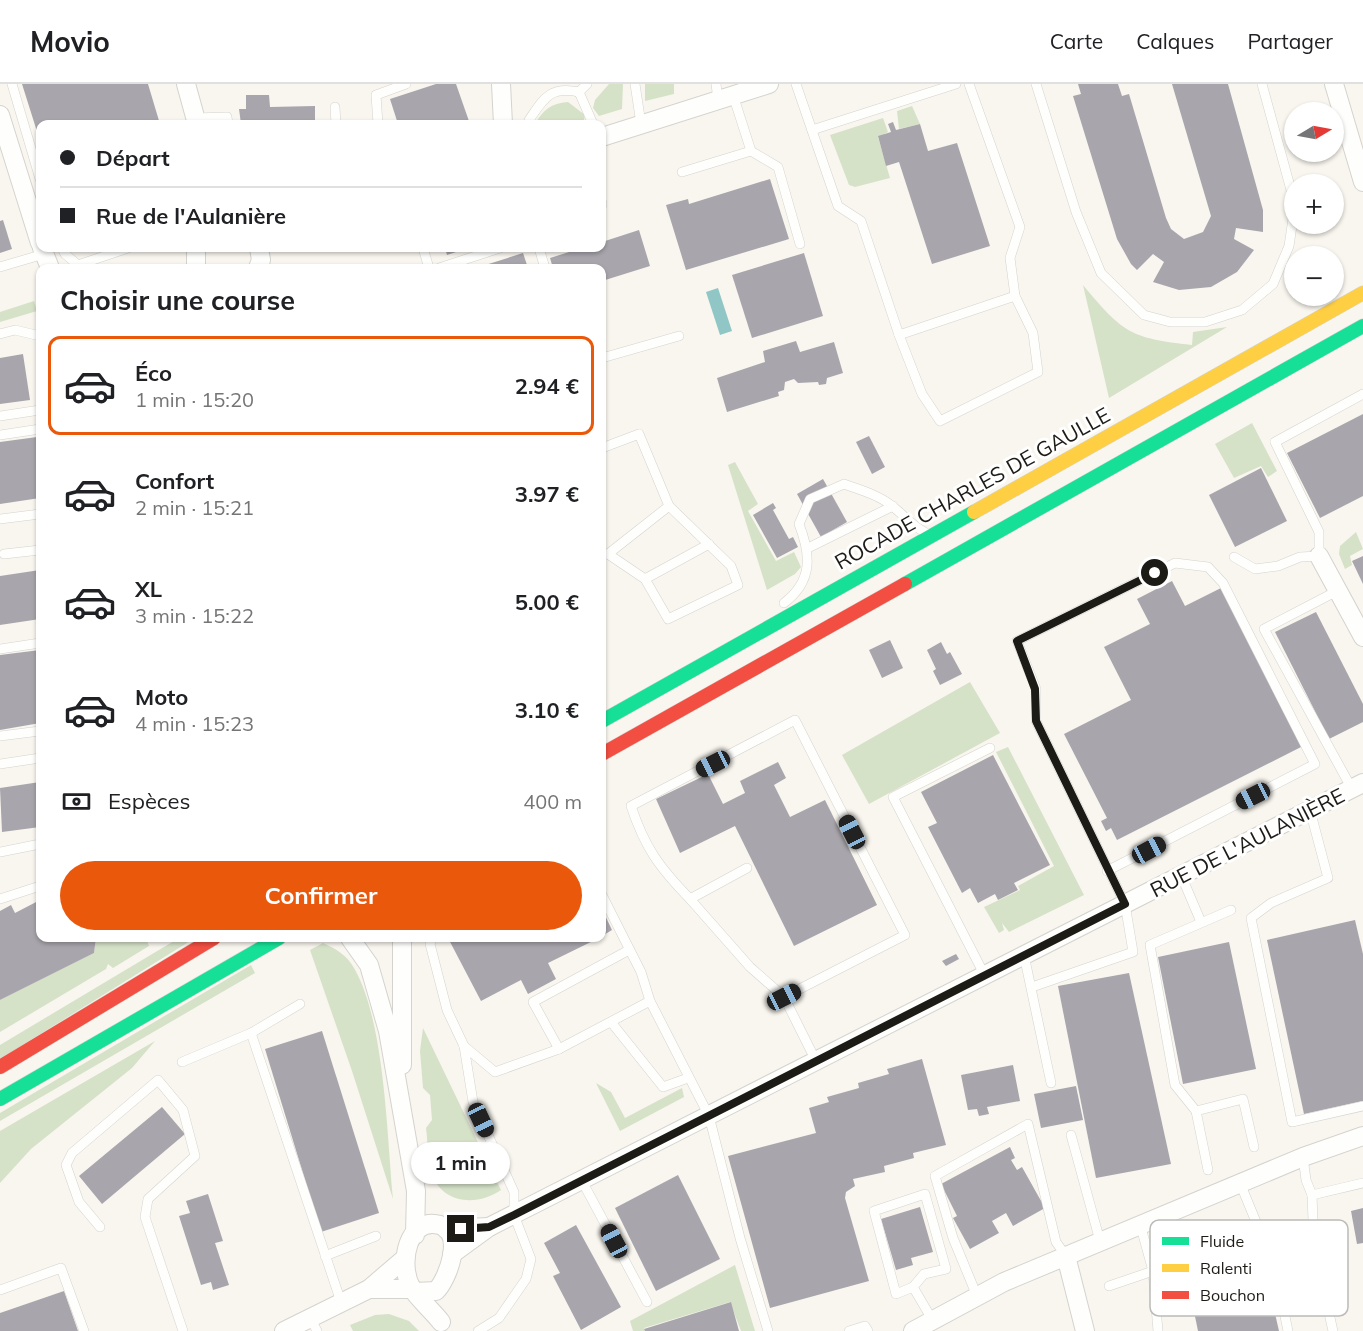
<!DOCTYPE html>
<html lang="fr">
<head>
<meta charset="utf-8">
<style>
	body { margin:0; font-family:Mulish,sans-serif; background:#f6f6f6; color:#202124; height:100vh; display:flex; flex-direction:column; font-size:22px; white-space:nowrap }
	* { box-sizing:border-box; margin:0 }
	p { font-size:20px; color:#757577 }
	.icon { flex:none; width:33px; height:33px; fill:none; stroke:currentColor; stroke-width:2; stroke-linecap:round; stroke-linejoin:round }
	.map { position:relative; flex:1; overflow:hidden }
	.drawer { position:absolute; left:36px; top:180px; width:570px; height:678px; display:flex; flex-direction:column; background:#fff; border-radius:12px; box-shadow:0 2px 4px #0004 }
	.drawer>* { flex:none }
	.banner { position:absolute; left:36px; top:36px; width:570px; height:132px; border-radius:12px; box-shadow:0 2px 4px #0004; display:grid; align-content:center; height:132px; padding:0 24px; background:#fff }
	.needle { width:39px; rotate:80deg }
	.controls { position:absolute; left:1284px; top:18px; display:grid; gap:12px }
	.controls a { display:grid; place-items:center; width:60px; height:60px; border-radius:50%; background:#fff; box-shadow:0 2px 4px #0004; font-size:30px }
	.end { position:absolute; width:27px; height:27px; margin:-14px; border:8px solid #1d1b16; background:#fff; box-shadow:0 0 0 3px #fff }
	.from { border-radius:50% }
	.bubble { position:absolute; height:42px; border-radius:21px; background:#fff; box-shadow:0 2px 4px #0004; font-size:20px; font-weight:700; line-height:42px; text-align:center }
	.car { position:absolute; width:18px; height:36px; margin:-18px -9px; border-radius:8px; box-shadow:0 0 4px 2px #0007; background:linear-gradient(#222 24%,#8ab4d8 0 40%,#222 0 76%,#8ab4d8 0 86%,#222 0) }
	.banner b { display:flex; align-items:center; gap:21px; height:57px; font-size:22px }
	.banner b+b { border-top:2px solid #e0e0e0 }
	.banner i { width:15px; height:15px; background:#202124 }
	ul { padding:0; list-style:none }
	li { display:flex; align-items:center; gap:18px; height:99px; margin:0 12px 9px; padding:0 12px; border:3px solid transparent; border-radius:12px }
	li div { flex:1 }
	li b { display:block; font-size:22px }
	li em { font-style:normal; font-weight:700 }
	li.on { border-color:#ea580c }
	li>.icon { width:54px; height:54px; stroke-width:1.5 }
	h2 { padding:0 24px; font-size:27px; line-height:72px }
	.pay { display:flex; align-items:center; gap:15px; height:66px; padding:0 24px; font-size:22px }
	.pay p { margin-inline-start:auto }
	.cta { display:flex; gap:12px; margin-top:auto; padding:12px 24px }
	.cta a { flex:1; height:69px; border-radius:36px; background:#ea580c; color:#fff; font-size:24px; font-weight:700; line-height:69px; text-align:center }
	header { display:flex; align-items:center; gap:36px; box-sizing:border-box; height:84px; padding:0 30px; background:#fff; border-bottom:2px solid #e0e0e0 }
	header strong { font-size:28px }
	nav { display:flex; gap:33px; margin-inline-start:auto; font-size:21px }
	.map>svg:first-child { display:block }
</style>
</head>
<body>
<header>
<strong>Movio</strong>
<nav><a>Carte</a><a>Calques</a><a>Partager</a></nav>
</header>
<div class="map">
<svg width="1363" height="1247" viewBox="0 0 1363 1247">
	<rect width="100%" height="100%" fill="#f9f6ef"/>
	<g fill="#d5e2c8">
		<path d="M609,0H623L622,25L599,32L593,24L595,16Z"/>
		<path d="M645,0H674V10L645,17Z"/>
		<path d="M568,18L585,31L584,36L573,40H535C543,26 551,19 568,18Z"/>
		<path d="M912,22L920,40L899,45L897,27Z"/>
		<path d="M883,34L888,48L878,53L890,94L855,103L849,101L830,51Z"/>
		<path d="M1083,201C1123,249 1130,254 1192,261L1193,248L1227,243L1109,314Z"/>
		<path d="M34,217L37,227L0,238V228Z"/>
		<path d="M1252,339L1277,387L1268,393L1261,382L1234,394L1215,360Z"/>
		<path d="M735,378L758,420L748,427L776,477L794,468L801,483L795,490L767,506L728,381Z"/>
		<path d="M1356,448L1363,465L1350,472L1352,481L1345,485L1339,470L1340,462Z"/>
		<path d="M970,598L1000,649L869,720L842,671Z"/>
		<path d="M1008,663L1084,811L1009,848L1002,839L1004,846L999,849L984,823L1020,806L1018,802L1054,782L996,668Z"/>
		<path d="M96,854H146L149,862L113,884L108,880L106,885L0,948V916L94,869Z"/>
		<path d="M179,854H195L0,975V961Z"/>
		<path d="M323,859C336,865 347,871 354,884C385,937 387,1053 393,1115L352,987L310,866Z"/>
		<path d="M251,881L255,889L0,1037V1029Z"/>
		<path d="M423,944L501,1106C477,1123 440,1120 431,1087C427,1074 428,1058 426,1044L432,1036L430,1011L423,1004L420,967Z"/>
		<path d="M155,957L132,984L31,1065L0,1099V1047Z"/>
		<path d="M596,999L611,1008L625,1034L682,1004L684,1013L620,1047Z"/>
		<path d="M735,1181L755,1247H741L730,1218L644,1244L645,1247H633L630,1237Z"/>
		<path d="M389,1230L409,1237L419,1247H353L350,1241L375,1231Z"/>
	</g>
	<path fill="#90c7c6" d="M718,204L732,247L720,251L706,208Z"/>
	<g fill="#a8a6ac">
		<path d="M22,0H148L160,40H40V57Z"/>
		<path d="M436,0H456L470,40H398L390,15Z"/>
		<path d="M1078,0H1118L1122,12L1129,10L1166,134L1171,145L1184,155L1203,148L1211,132L1172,0H1228L1263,126V148L1236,144L1234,155L1254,166L1237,188L1211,203L1179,206L1153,198L1164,178L1153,170L1137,186L1131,180L1117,155L1073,12L1081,10Z"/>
		<path d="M246,11H269L270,23L315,22V40H241L239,25H246Z"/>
		<path d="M893,38L896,46L920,40L928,67L957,59L990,162L932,180L899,78L886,82L878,52L891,48L888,40Z"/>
		<path d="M770,95L789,155L686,186L666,121L688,115L689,120Z"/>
		<path d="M3,136L12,165L0,169V137Z"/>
		<path d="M639,146L650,182L602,197V184H553L550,174L582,164H602V158Z"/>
		<path d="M445,164H468L447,171Z"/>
		<path d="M523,169L528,184H476Z"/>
		<path d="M804,169L823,232L752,254L732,191Z"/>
		<path d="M796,257L800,268L834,258L843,289L827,294L826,300L819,301L818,298L798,299L794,295L785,298L784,306L778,308L779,312L727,328L717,294L765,278L763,267Z"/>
		<path d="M23,270L30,316L0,320V274Z"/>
		<path d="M1363,330V412L1320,434L1287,369Z"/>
		<path d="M869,352L885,383L872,390L856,358Z"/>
		<path d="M37,353L40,414L0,420V358Z"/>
		<path d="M1261,384L1287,437L1235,463L1209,411Z"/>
		<path d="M823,395L847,438L821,453L797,410Z"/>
		<path d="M773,419L776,424L773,426L789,455L793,453L798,463L777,474L753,431Z"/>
		<path d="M1363,472V500L1352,477Z"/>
		<path d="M40,486V535L0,541V492Z"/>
		<path d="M1172,497L1185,522L1223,503L1303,662L1117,756L1111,744L1106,747L1101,737L1107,734L1064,650L1131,616L1104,563L1150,540L1137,515Z"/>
		<path d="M1316,528L1363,620V638L1329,655L1275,548Z"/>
		<path d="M890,556L903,584L882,594L869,566Z"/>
		<path d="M941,558L947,570L950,568L962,590L940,601L933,587L936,585L927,566Z"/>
		<path d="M40,566V639L0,646V571Z"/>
		<path d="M993,671L1050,781L1014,799L1018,806L998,816L995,810L978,819L970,804L962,809L928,743L937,739L921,708Z"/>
		<path d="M778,678L786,694L774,701L790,733L825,716L877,821L794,862L735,742L680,769L656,715L708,690L723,720L745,709L740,697Z"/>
		<path d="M40,698V743L2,748L0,704Z"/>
		<path d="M40,816V854H96L94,869L0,916V827L11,821L15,829Z"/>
		<path d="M602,825L612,846L602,852Z"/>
		<path d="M1355,836L1363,870V1017L1304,1030L1267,856Z"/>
		<path d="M448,854H599L548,879L556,895L528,910L521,896L481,917Z"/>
		<path d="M1229,858L1256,985L1183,1000L1158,873Z"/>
		<path d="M956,870L959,875L946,882L942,877Z"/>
		<path d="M1129,889L1171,1080L1096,1094L1058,902Z"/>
		<path d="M322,947L379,1129L321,1148L265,965Z"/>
		<path d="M922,975L946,1061L913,1069L914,1074L884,1082L885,1088L853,1095L855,1102L846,1108L845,1114L869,1197L770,1224L728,1072L816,1049L809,1024L829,1018L827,1013L859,1004L858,999L889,990L887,985Z"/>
		<path d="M1013,981L1020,1017L987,1023L989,1030L979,1032L977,1025L968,1026L961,991Z"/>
		<path d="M1076,1002L1083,1036L1041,1044L1034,1010Z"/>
		<path d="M162,1023L185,1050L102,1120L79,1092Z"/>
		<path d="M1010,1063L1015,1074L1011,1076L1017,1086L1022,1083L1045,1124L1013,1142L1006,1129L992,1137L999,1149L970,1165L953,1134L957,1132L941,1100Z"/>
		<path d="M678,1091L720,1175L656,1207L615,1124Z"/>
		<path d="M208,1110L223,1157L215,1159L229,1201L213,1206L211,1198L201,1201L179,1132L190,1129L186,1117Z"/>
		<path d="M920,1123L933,1168L911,1174L913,1181L896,1186L881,1135Z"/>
		<path d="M1363,1124V1159L1357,1160L1351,1127Z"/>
		<path d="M576,1141L621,1223L581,1246L553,1192L560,1189L544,1159Z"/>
		<path d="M1265,1186L1279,1247H1198L1189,1203Z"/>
		<path d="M64,1207L78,1247H0V1229Z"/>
		<path d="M731,1218L739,1247H645L644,1245Z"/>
	</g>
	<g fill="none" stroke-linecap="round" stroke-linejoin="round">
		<defs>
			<g id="lane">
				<path d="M12,0L40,95"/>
				<path d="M587,0L579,8L593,40"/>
				<path d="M635,0L641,40"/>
				<path d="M716,0L718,16"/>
				<path d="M796,0L838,122L861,137L899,251L922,310L940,337L1038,288L1033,249L1015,212L1010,174L1020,143L969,0"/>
				<path d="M1036,0L1076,128L1101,189L1144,231L1170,238H1205L1242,226L1273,200L1289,162L1294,128"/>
				<path d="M1262,0L1294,117"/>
				<path d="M335,23L336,40"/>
				<path d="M195,34L227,33L228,40"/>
				<path d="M529,36C544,14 550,2 579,8"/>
				<path d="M378,40L376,11L406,0"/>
				<path d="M812,46L956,0"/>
				<path d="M751,67L778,83L800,160"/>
				<path d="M682,88L751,67L733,11"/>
				<path d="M602,119V121"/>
				<path d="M62,164L65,170L78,181"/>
				<path d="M423,164L429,184"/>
				<path d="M539,164L545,184"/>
				<path d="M0,183L44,170"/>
				<path d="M80,184L78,181L128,164"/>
				<path d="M439,184L500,164"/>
				<path d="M0,250L15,246L40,252"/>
				<path d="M899,251L1015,212"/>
				<path d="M602,274L679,252"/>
				<path d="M0,332L40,326"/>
				<path d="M0,351L40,345"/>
				<path d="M602,364L639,350L669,422L608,470H602"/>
				<path d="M0,435L40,430"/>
				<path d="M808,464L893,422"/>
				<path d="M4,470L40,466"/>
				<path d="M608,470L645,495L668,535L738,501L731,482L669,422"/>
				<path d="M1234,473L1255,485L1278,482L1300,473L1319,472V448L1275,358L1363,310"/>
				<path d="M645,495L709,460"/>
				<path d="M1339,506L1264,545L1352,705"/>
				<path d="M784,519C813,497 811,471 799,440L810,415L844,400C860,406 879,411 892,422C905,432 910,440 926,449"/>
				<path d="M0,565L40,559"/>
				<path d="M0,652L40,647"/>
				<path d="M0,680L40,674"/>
				<path d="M1310,726L1328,794L1271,819L1251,834L1292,1038L1363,1022"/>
				<path d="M0,768L40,760"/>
				<path d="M747,784L690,815C659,783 645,764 631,722L795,636L905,851L784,913"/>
				<path d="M1181,791L1201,838"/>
				<path d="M602,811L641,888L650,917"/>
				<path d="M0,815L40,802"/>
				<path d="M690,815L750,883L784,913L816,977"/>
				<path d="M1231,826L1150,861L1175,1001L1196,1027L1243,1015L1254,1063"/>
				<path d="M432,854L430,860L447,926L464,962L495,988L559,965L650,917L709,1032L740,1154L768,1247"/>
				<path d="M1024,871L1051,999"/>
				<path d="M985,892L893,713L990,664"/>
				<path d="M1032,903L1133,868L1125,820L1036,637V605L1017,557L1175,479L1208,483L1223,499L1315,680L1107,787"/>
				<path d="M611,938L663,1003L688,994"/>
				<path d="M251,949L341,1218"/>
				<path d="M464,962L473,1018L514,1108V1131L531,1175L526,1195L499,1234L478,1247"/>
				<path d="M559,965L533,918L629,866"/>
				<path d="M182,978L251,949L300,920"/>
				<path d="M1196,1027L1208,1086"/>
				<path d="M1071,1051L1100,1157"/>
				<path d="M1303,1073L1306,1096L1312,1111L1363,1099"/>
				<path d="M582,1097L647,1218"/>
				<path d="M1240,1099L1275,1184L1288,1247"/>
				<path d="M1312,1111L1314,1162L1333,1247"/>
				<path d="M1140,1140L1153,1187L1158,1247"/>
				<path d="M100,1143L79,1118L66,1081L72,1069L158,996L183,1026L195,1072L148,1115L145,1133L183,1247"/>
				<path d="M325,1172L376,1152"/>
				<path d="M1109,1202L1153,1187L1258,1142"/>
				<path d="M913,1203L924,1190L946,1185L925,1110L874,1127L896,1210L913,1203L933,1237"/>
				<path d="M0,1206L61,1184L84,1247"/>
				<path d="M977,1212L953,1154L935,1092L1028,1040L1056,1158L1066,1172"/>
				<path d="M310,1233L317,1247"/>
				<path d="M849,1247L865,1242L868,1247"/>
			</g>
			<g id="street">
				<path d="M186,0L197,40"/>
				<path d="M501,0L503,40"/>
				<path d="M1334,0L1363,98"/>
				<path d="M0,31L40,159"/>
				<path d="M602,53L769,0"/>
				<path d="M42,164L50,184"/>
				<path d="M196,164V184"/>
				<path d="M258,184L261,176L259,164"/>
				<path d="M1319,472L1363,553"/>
				<path d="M350,854L369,881L388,947L416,1107L415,1151"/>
				<path d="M402,854V981"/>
				<path d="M446,1145L489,1143"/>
				<path d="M452,1170L489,1143L1363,699"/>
				<path d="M1066,1172L1085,1247"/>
				<path d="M369,1205H412"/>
				<path d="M415,1208L436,1207C448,1195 465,1149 440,1141C408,1132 398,1179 411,1203C418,1215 432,1226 441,1238"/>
				<path d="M284,1247L369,1205L404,1175"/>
				<path d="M913,1247L1004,1198L1303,1073L1363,1052"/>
			</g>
			<g id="fast">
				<path d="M905,500L1363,242"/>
				<path d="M602,637L974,428"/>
				<path d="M0,1015L279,854"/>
			</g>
			<path id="slow" d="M974,428L1363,209"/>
			<g id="jam">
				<path d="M602,670L905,500"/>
				<path d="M0,983L214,854"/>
			</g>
		</defs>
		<use href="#lane" stroke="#d5d3ce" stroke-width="10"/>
		<use href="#street" stroke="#d5d3ce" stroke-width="20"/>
		<use href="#fast" stroke="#d5d3ce" stroke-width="15"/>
		<use href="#slow" stroke="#d5d3ce" stroke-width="15"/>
		<use href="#jam" stroke="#d5d3ce" stroke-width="15"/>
		<use href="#lane" stroke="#fefefd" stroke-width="9"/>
		<use href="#street" stroke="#fefefd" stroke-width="18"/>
		<use href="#fast" stroke="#16e098" stroke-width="14"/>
		<use href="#slow" stroke="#ffcf43" stroke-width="14"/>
		<use href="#jam" stroke="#f24e42" stroke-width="14"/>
	</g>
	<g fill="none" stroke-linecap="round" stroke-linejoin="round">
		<path stroke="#1d1b16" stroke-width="8" d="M461,1145L489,1143L514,1131L1125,820L1036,637L1035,605L1017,557L1155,489"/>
	</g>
	<g text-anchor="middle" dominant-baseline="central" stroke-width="6" stroke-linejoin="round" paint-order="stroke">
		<g font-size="21" fill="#1d1b16" stroke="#fff">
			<text transform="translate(972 404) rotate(-29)">ROCADE CHARLES DE GAULLE</text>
			<text transform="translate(1247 758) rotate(-27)">RUE DE L'AULANIÈRE</text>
		</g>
	</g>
	<rect x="1150" y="1136" width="198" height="96" rx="9" fill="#fff" stroke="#bbbbb9" stroke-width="1.5"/>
	<rect x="1162" y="1153" width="27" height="8" fill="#16e098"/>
	<rect x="1162" y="1180" width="27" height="8" fill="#ffcf43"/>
	<rect x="1162" y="1207" width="27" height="8" fill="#f24e42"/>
	<g font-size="16" fill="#1d1b16">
		<text x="1200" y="1163">Fluide</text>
		<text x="1200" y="1190">Ralenti</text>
		<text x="1200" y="1217">Bouchon</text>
	</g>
</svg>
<div class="controls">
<a><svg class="needle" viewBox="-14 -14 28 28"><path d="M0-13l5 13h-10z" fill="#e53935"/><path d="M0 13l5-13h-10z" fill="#757577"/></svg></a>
<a>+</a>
<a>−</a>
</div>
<i class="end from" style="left:1155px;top:489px"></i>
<i class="end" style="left:461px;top:1145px"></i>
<div class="bubble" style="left:411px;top:1058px;width:99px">1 min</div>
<i class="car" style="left:713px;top:680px;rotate:243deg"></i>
<i class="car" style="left:1253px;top:712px;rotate:243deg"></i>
<i class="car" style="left:852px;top:748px;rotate:333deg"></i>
<i class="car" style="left:1149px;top:766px;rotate:62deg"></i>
<i class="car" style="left:784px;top:913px;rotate:63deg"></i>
<i class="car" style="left:481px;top:1036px;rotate:155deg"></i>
<i class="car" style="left:614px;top:1157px;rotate:332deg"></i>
<div class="banner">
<b><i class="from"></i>Départ</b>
<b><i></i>Rue de l'Aulanière</b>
</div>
<section class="drawer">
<h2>Choisir une course</h2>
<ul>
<li class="on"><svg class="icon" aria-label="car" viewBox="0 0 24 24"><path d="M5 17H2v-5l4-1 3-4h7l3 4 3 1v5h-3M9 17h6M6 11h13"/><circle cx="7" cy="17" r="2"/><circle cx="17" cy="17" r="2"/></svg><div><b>Éco</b><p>1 min · 15:20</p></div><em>2.94 €</em></li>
<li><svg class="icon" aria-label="car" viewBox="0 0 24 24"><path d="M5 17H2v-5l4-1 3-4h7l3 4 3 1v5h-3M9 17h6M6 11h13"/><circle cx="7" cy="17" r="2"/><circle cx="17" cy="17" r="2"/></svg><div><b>Confort</b><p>2 min · 15:21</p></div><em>3.97 €</em></li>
<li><svg class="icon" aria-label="car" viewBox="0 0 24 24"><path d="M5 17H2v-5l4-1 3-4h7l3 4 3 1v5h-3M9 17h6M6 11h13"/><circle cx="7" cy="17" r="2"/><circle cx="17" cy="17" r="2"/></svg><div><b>XL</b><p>3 min · 15:22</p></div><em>5.00 €</em></li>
<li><svg class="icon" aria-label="car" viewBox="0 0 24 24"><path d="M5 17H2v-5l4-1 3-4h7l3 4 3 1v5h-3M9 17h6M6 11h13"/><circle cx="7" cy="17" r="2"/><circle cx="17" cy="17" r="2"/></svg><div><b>Moto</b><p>4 min · 15:23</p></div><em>3.10 €</em></li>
</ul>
<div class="pay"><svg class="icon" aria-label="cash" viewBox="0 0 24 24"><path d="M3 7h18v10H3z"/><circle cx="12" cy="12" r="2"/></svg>Espèces<p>400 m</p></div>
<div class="cta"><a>Confirmer</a></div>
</section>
</div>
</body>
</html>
